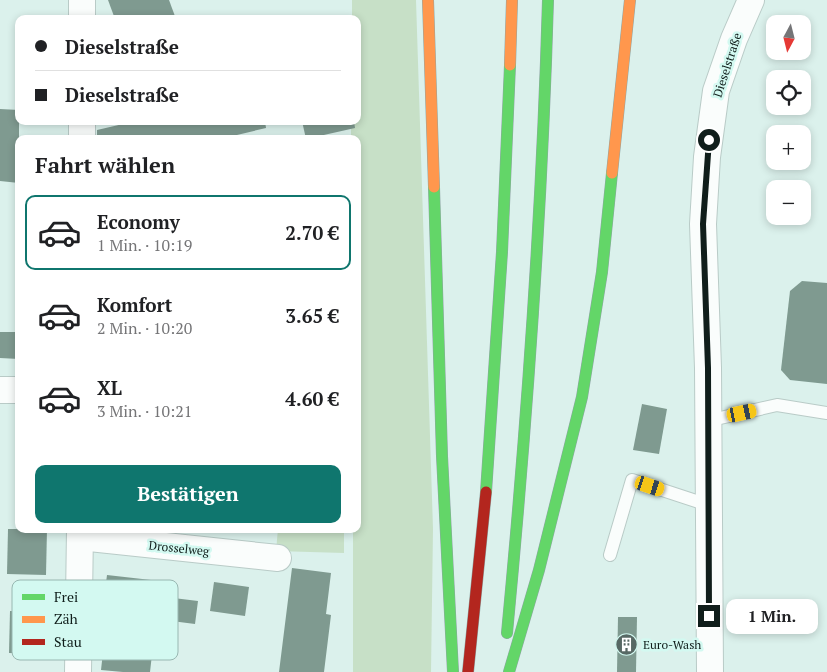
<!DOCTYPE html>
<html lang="de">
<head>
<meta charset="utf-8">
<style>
	body { margin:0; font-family:"PT Serif",serif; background:#f6f6f6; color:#202124; height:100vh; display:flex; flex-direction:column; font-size:19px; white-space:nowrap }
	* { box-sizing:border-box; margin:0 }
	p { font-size:16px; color:#757577 }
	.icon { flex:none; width:28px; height:28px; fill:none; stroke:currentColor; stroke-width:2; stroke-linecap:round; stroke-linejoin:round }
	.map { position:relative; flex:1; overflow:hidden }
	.drawer { position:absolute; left:15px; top:135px; width:346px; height:398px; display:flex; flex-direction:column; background:#fff; border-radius:10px; box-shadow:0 2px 8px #0003 }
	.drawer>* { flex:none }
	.banner { position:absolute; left:15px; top:15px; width:346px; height:110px; border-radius:10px; box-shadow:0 2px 8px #0003; display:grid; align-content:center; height:110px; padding:0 20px; background:#fff }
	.needle { width:32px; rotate:187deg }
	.fabs { position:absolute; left:766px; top:15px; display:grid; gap:10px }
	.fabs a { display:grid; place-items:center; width:45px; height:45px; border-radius:10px; background:#fff; box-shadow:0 2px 8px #0003; font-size:25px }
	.end { position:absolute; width:22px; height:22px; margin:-11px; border:6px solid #101e1b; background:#fff; box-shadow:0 0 0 2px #fff }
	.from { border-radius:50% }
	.bubble { position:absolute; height:35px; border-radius:10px; background:#fff; box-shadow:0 2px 8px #0003; font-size:16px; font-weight:700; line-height:35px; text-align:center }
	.car { position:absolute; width:15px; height:30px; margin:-15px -8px; border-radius:6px; box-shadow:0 0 4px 1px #0007; background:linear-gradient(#f5c518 24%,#345 0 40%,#f5c518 0 76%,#345 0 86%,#f5c518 0) }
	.banner b { display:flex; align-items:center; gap:18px; height:48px; font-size:19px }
	.banner b+b { border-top:1px solid #e0e0e0 }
	.banner i { width:12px; height:12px; background:#202124 }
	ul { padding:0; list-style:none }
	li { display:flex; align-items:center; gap:15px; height:75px; margin:0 10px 8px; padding:0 10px; border:2px solid transparent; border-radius:10px }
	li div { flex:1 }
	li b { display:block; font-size:19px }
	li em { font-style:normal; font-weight:700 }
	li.on { border-color:#0f766e }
	li>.icon { width:45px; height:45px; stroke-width:1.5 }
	h2 { padding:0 20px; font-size:22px; line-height:60px }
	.cta { display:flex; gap:10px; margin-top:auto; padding:10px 20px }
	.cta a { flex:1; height:58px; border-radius:10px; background:#0f766e; color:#fff; font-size:20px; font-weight:700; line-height:58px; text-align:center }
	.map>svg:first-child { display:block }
</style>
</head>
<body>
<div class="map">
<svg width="827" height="672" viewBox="0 0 827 672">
	<rect width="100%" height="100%" fill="#dbf1ec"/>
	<g fill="#c7e0c7">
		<path d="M352,0H416L433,529L431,672H353V529H358V139H351V121H358V19H352Z"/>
		<path d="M278,529H344V553L276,551Z"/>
	</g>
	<g fill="#7f9a90">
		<path d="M108,0H169L176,19H115Z"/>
		<path d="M0,109L19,110V183L0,181Z"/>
		<path d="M136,121H265L266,128L220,139H97V130Z"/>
		<path d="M302,121H354L355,128L306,139Z"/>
		<path d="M802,281L827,283V384L790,380L781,370L790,291Z"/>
		<path d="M0,332H19V359L0,358Z"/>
		<path d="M642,404L667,409L659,454L633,450Z"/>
		<path d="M8,529H47L46,575L7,574Z"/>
		<path d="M292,568L331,573L326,614L331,615L324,672H279Z"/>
		<path d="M107,575L151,580L149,595L198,601L195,624L156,619L150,672H123L101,670L108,607L103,606Z"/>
		<path d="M214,582L249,587L245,616L210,611Z"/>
		<path d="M10,611L46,612L44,654L9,653Z"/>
		<path d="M618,617H637L636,672H617Z"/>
	</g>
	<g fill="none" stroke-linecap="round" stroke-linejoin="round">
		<defs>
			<g id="lane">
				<path d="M707,421L777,405L827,413"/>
				<path d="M610,555L632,480L708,505"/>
			</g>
			<g id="street">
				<path d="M82,19V0"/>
				<path d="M82,121V139"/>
				<path d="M0,390H19"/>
				<path d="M80,537L278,558"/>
				<path d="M78,672L80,529"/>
				<path d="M710,672L708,368L703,224L707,157L716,91L734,39L751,0"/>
			</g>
			<g id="fast">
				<path d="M434,187L442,456L453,672"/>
				<path d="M486,492L502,252L510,65"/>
				<path d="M507,633C527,422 542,212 548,0"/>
				<path d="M509,672L539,570L582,397L602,272L612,173"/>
			</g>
			<g id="slow">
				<path d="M428,0L434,187"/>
				<path d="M510,65L512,0"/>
				<path d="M612,173L630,0"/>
			</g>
			<path id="jam" d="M468,672L486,492"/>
		</defs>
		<use href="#lane" stroke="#b9cbc7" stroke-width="14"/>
		<use href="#street" stroke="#b9cbc7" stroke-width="28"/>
		<use href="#fast" stroke="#8ea5a4" stroke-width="12"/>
		<use href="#slow" stroke="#8ea5a4" stroke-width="12"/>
		<use href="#jam" stroke="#8ea5a4" stroke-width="12"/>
		<use href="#lane" stroke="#fafdfc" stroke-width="12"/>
		<use href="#street" stroke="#fafdfc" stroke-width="26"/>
		<use href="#fast" stroke="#63d668" stroke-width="11"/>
		<use href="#slow" stroke="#ff974d" stroke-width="11"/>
		<use href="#jam" stroke="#b3261e" stroke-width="11"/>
	</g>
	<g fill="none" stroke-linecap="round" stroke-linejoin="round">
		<path stroke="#101e1b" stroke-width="6" d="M709,616L708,368L703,224L709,140"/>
	</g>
	<defs>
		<symbol id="building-disc" viewBox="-11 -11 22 22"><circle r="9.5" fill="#576864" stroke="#d3f9f1"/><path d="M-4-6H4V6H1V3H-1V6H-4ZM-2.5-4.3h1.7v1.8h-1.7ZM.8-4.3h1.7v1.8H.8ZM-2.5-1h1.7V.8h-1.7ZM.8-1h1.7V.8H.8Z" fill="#fff"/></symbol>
	</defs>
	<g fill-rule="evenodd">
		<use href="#building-disc" x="614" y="632" width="25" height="25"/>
	</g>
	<g text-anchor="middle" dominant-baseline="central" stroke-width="5" stroke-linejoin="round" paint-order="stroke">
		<g font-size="12" fill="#101e1b" stroke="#d3f9f1">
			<text transform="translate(727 65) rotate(-72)">Dieselstraße</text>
			<text transform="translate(179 548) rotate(6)">Drosselweg</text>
		</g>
		<g font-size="12" fill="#101e1b" stroke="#d3f9f1" text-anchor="start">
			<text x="643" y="644">Euro-Wash</text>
		</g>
	</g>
	<rect x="12" y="580" width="166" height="80" rx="8" fill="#d3f9f1" stroke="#98b7b1" stroke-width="1"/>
	<rect x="22" y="594" width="23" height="6" fill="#63d668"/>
	<rect x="22" y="616" width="23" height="7" fill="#ff974d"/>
	<rect x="22" y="639" width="23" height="6" fill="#b3261e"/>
	<g font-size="14" fill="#101e1b">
		<text x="54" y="602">Frei</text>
		<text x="54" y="624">Zäh</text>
		<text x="54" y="647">Stau</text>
	</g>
</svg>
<div class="fabs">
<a><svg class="needle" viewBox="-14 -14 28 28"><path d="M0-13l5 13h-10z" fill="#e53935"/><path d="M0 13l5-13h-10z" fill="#757577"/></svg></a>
<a><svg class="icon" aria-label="locate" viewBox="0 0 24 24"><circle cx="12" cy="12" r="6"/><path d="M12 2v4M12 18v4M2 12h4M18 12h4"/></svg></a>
<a>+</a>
<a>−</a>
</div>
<i class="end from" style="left:709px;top:140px"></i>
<i class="end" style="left:709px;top:616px"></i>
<div class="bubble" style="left:726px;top:599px;width:92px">1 Min.</div>
<i class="car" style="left:742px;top:413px;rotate:78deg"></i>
<i class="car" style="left:650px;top:486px;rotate:108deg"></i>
<div class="banner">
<b><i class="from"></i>Dieselstraße</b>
<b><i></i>Dieselstraße</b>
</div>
<section class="drawer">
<h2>Fahrt wählen</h2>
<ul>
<li class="on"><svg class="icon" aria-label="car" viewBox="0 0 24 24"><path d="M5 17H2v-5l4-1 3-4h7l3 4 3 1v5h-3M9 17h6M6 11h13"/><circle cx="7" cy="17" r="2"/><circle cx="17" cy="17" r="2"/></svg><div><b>Economy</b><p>1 Min. · 10:19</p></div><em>2.70 €</em></li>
<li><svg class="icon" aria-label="car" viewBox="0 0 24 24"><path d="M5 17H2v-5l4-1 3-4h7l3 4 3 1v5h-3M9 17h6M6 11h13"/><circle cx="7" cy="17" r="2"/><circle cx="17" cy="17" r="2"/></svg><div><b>Komfort</b><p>2 Min. · 10:20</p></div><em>3.65 €</em></li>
<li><svg class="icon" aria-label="car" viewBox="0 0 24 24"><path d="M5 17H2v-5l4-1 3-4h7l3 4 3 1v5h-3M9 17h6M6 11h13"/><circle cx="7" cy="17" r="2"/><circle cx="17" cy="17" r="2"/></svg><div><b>XL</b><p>3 Min. · 10:21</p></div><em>4.60 €</em></li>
</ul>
<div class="cta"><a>Bestätigen</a></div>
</section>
</div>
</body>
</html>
